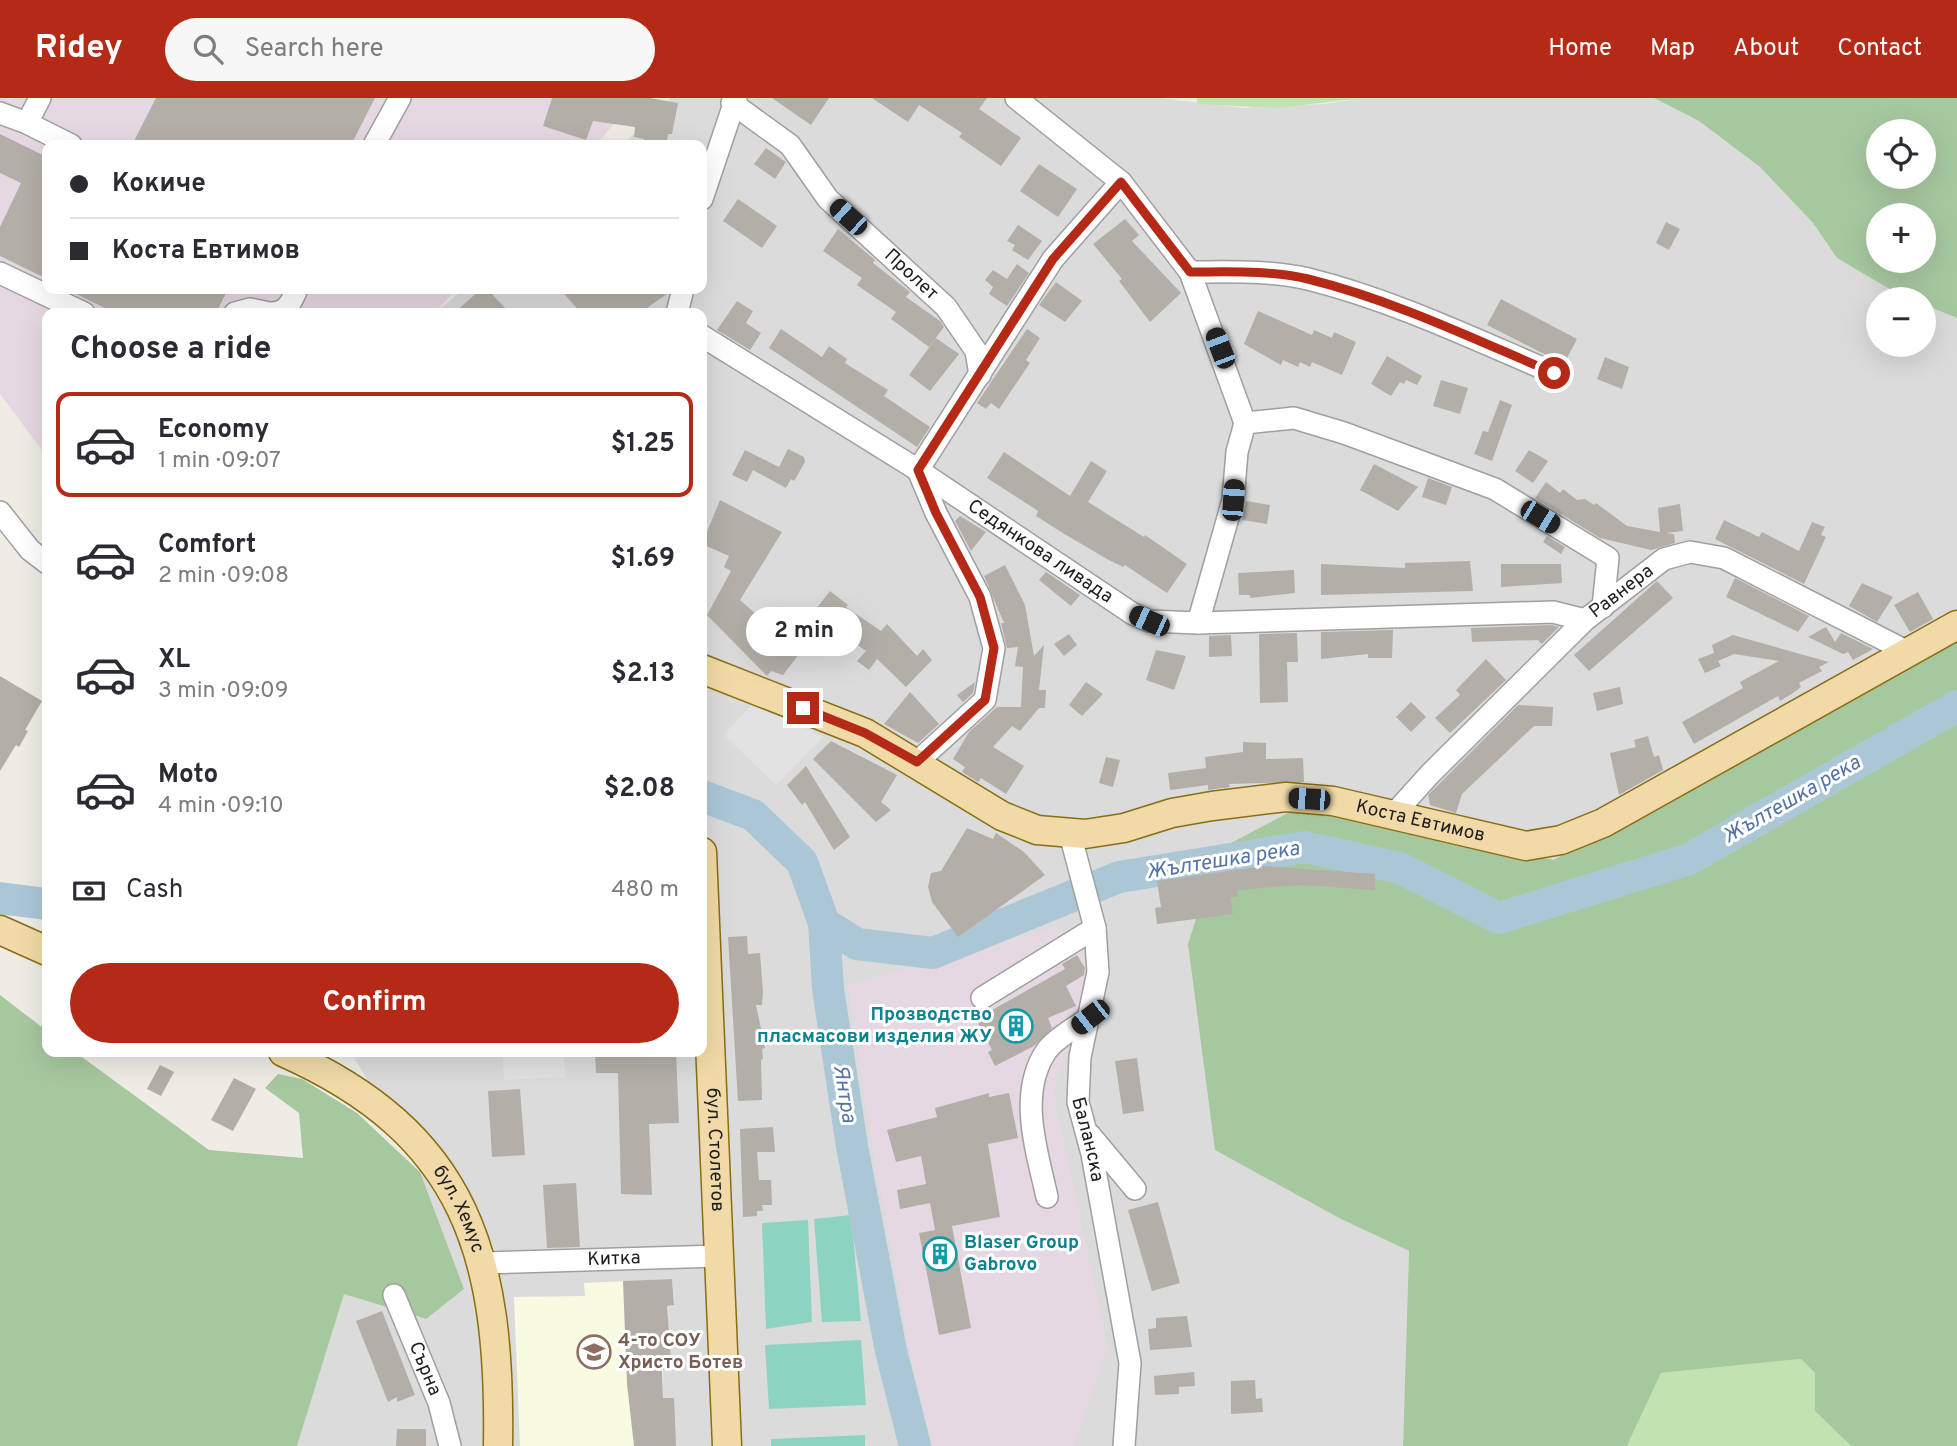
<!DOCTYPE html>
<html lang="en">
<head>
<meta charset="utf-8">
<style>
	body { margin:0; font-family:Overpass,sans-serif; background:#f7f7f7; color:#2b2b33; height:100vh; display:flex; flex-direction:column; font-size:26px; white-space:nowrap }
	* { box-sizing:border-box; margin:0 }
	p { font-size:23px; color:#7c7c81 }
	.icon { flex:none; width:38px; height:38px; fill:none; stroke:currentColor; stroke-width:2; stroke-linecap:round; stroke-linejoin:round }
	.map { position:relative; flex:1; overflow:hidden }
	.side { position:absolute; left:42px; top:210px; width:665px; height:749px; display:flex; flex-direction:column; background:#fff; border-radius:14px; box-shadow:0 7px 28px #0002 }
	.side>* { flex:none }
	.guide { position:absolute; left:42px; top:42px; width:665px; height:154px; border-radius:14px; box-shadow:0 7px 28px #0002; display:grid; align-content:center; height:154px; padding:0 28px; background:#fff }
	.tools { position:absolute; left:1866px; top:21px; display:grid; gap:14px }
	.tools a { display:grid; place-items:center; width:70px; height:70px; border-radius:50%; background:#fff; box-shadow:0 7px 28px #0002; font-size:35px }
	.end { position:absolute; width:32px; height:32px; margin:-16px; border:9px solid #b52a17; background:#fff; box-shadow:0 0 0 4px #fff }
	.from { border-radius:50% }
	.bubble { position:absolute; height:49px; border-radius:24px; background:#fff; box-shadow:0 7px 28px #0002; font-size:23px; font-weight:700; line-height:49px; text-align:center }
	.car { position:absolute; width:21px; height:42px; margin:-21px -10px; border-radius:9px; box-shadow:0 0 5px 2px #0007; background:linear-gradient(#222 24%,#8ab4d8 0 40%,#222 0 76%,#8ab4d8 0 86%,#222 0) }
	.guide b { display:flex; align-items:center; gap:24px; height:66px; font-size:26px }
	.guide b+b { border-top:2px solid #e1e1e2 }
	.guide i { width:18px; height:18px; background:#2b2b33 }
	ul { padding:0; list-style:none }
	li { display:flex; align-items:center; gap:21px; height:105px; margin:0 14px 10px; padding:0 14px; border:4px solid transparent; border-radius:14px }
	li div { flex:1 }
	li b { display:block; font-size:26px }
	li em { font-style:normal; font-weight:700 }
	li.selected { border-color:#b52a17 }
	li>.icon { width:63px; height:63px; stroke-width:1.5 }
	h2 { padding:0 28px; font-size:32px; line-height:84px }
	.pay { display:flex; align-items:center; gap:18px; height:77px; padding:0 28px; font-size:26px }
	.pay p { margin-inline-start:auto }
	.button { display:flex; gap:14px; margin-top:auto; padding:14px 28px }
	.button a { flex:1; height:80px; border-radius:42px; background:#b52a17; color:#fff; font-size:28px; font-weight:700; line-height:80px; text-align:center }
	header { display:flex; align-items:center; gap:42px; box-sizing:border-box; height:98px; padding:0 35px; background:#b52a17; color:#fff }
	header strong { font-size:33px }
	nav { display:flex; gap:38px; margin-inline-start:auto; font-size:24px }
	.search { width:490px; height:63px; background:#f7f7f7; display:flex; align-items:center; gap:18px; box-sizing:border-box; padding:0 24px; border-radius:38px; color:#7c7c81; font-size:26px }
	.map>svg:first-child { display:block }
</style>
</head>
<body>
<header>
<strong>Ridey</strong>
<div class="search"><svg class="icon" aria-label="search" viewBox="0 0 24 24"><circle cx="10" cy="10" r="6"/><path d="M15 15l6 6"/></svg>Search here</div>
<nav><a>Home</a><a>Map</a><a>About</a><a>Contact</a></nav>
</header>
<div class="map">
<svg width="1957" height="1348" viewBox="0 0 1957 1348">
	<rect width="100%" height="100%" fill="#eeece5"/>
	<path fill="#dcdbdb" d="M671,0H1160L1243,10L1325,6L1361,0H1654L1699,23L1760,69L1813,125L1837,160L1914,201H1878V247H1923V206L1957,220V527L1714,663L1554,762L1301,708L1341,1121L1409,1153L1403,1348H297L344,1195L426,1221L420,1074L351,954H702V215H435L464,191H702V47H622Z"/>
	<g fill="#e6d8e2">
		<path d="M0,0H636L596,47H47V191H456L435,215H47V359L0,296Z"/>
		<path d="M1051,830L1083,840L1085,896L1053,994L1108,1250L1073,1348H933L909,1249L868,1023L848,887Z"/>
	</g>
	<path fill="#f8fbe1" d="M672,1181L674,1207L667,1208L672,1272H663V1300L676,1348H520L514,1199L585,1198L584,1185Z"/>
	<g fill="#c3e2b1">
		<path d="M1197,0H1361L1279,10L1197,6Z"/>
		<path d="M1801,1261L1815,1275V1313L1851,1348H1627L1661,1275Z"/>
	</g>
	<g fill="#a6c89f" fill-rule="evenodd">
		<path d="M1654,0H1957V220L1923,206V201H1914L1888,190L1837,160L1813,125L1760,69L1699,23ZM1878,33H1923V79H1878ZM1923,117V163H1878V117Z"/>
		<path d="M1957,527V1348H1851L1815,1313V1275L1801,1261L1661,1275L1627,1348H1403L1409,1153L1341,1121L1215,1052L1188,846L1218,752L1301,708L1554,762L1714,663Z"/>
		<path d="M0,897L47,933V954H75L209,1052L303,1060L299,1015L265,990L278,976L302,981L357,1015L420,1074L464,1191L426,1221L344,1196L297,1348H0Z"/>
	</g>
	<g fill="#8cd4c1">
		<path d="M851,1117L861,1223L822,1224L814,1121Z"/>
		<path d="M808,1122L812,1224L766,1231L762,1125Z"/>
		<path d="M861,1242L866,1307L769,1311L765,1247Z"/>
		<path d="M865,1337V1348H771V1341Z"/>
	</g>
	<g fill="#e2e2e2">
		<path d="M753,605L823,639L776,687L724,637Z"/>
		<path d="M502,954H564L565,979L504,982Z"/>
	</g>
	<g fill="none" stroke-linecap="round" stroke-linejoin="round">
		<g stroke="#abc7d6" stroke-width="32">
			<path d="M702,698L753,717L802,764L824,825L828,891L852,1048L891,1253L915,1348"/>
			<path d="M0,800L47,806"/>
			<path d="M824,825L857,846L933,855L1119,779L1305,749L1400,770L1499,820L1689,761L1957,608"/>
		</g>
	</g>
	<g fill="#b3aea8">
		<path d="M156,0H375L351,47H132Z"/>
		<path d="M552,0H650L678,5L672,36H668L666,47H643L644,41L634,39L635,29L593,23L586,42L543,28Z"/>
		<path d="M772,0H829L811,27Z"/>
		<path d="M872,0H987L979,11L1021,40L1001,68L959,39L962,35L919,7L908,24Z"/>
		<path d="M0,36L47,59V181L0,158V129L21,85L0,75Z"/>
		<path d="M766,50L786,64L775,81L754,66Z"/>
		<path d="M1039,66L1077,91L1058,119L1020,93Z"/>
		<path d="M738,101L777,128L762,150L723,123Z"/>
		<path d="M1125,121L1139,137L1132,143L1181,195L1150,224L1119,183L1122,181L1093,146Z"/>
		<path d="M1666,124L1680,131L1669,152L1656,145Z"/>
		<path d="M1018,127L1042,143L1028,162L1012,152L1015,147L1007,143Z"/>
		<path d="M838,131L875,162L873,165L910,194L906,199L940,223L944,229L929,249L891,221L896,214L857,187L862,180L823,153Z"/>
		<path d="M1017,166L1029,175L1007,208L989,196L993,189L985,182L993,172L1007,181Z"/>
		<path d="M1056,184L1082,203L1065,224L1039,207Z"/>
		<path d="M66,191H228L216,215H115Z"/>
		<path d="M481,191H487L510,215H454Z"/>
		<path d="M560,191H670L668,195L640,215H581Z"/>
		<path d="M1501,201L1577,241L1564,266L1487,227Z"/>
		<path d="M737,203L753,213L746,225L761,235L750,252L717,232Z"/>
		<path d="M1258,213L1312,237L1314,232L1332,240L1334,234L1356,244L1342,277L1312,264L1310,269L1300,264L1298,269L1283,262L1281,267L1244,246Z"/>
		<path d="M781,231L822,259L829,248L847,261L845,265L888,292L884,298L930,329L917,349L769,250Z"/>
		<path d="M1027,231L1040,240L1026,262L1030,265L999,311L991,305L986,311L977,305Z"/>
		<path d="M936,240L959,256L930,293L909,277Z"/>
		<path d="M1387,258L1422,278L1417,287L1406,282L1404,286L1400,284L1391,298L1371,286Z"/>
		<path d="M1605,259L1629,269L1622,291L1597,281Z"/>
		<path d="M1441,282L1468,290L1460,316L1433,308Z"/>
		<path d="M1500,302L1512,307L1492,363L1474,356L1483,333L1488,334Z"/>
		<path d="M788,351L804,359L805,364L794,383L791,381L786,390L753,372L747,384L732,377L745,352L779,369Z"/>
		<path d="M1529,352L1548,363L1533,385L1515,373Z"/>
		<path d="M1004,354L1070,398L1091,363L1107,373L1088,404L1144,439L1145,437L1187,466L1167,495L1125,467L1123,469L1107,461L1061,434L1036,418L1038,413L987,380Z"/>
		<path d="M1374,366L1418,389L1398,413L1360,392Z"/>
		<path d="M1428,380L1452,389L1446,407L1422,399Z"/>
		<path d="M1546,384L1560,395L1563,391L1577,402L1585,401L1594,407L1596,405L1627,428L1660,434L1658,410L1680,406L1683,433L1666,435L1674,436L1675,445L1651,452L1600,440L1535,400Z"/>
		<path d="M720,402L782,434L740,502L769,528L791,543L830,493L848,507L846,509L881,533L887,526L917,558L923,551L932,562L906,589L877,561L869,572L857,563L866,553L824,524L783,577L771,573L767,578L707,517L731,473L724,469L729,458L702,446Z"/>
		<path d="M1246,403L1270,407L1267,426L1242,422Z"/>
		<path d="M960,418L986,434L971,453L955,423Z"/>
		<path d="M1724,422L1759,439L1762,434L1799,453L1812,424L1825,429L1821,437L1826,439L1804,486L1715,441Z"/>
		<path d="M1547,438L1565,449L1561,456L1543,444Z"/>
		<path d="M1470,463L1473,493L1321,497V466L1405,470V465Z"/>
		<path d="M1501,466H1561L1562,485L1501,489Z"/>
		<path d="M1005,467L1025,507L1034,558L1044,547L1039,592H1046L1045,610H1039L1020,633L1012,628L993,649L1024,668L1006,696L981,680L978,684L962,674L965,669L953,661L969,634L997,609H1021L1023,569L1015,568L1018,549L1007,550L1001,525H1004L984,478Z"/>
		<path d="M1294,472L1295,495L1250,500V497H1239L1238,475Z"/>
		<path d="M1046,474L1080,497L1071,508L1039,482Z"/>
		<path d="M1735,480L1809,518L1798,534L1726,499Z"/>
		<path d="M1657,483L1673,500L1589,573L1574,557Z"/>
		<path d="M1862,485L1893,499L1877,524L1849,508Z"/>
		<path d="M1918,494L1933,521L1910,534L1894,507Z"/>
		<path d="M1552,527L1559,529L1542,546L1538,542L1472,544L1471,530Z"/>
		<path d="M1826,529L1835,544L1841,535L1873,551L1853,562L1848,554L1843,556L1808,539Z"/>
		<path d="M1393,532L1392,560H1368V556L1321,561V534Z"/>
		<path d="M1297,535L1298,564H1287L1288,604L1260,605L1259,536Z"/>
		<path d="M1069,536L1077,547L1064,558L1054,546Z"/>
		<path d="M1231,537L1232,558L1209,559V538Z"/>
		<path d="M1733,537L1829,564L1819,569L1822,573L1799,585L1801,589L1793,595L1780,603L1778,598L1694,646L1682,624L1743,590L1740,584L1779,563L1734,556L1718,563L1721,568L1705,575L1698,561L1714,555L1712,547Z"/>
		<path d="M1156,552L1186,558L1174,592L1146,582Z"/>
		<path d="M1486,561L1506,582L1450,635L1435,620L1460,597L1456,592Z"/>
		<path d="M0,578L42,603L25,632L28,633L19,649L16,647L0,673Z"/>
		<path d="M975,584L973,595L963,604L957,597Z"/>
		<path d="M1086,584L1103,596L1082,618L1069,607Z"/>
		<path d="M1620,589L1623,606L1597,613L1593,595Z"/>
		<path d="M910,594L939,626L918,645L884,626Z"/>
		<path d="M1411,604L1426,619L1411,634L1396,619Z"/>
		<path d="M1518,607L1553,609L1552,628H1534L1462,696L1456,715L1430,707L1428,697Z"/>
		<path d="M1648,638L1654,659L1659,657L1663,672L1619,697L1610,655L1636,649L1634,642Z"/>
		<path d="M831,643L897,677L881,704L891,712L876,724L813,661Z"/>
		<path d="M1243,644L1266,645V661L1303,660L1304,684L1229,686L1230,689L1208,692V687L1170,692L1168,675L1206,670L1205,659L1243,654Z"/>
		<path d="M1106,659L1120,662L1113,689L1099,685Z"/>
		<path d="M806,668L850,739L834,752L805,704L802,707L787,687Z"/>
		<path d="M967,730L993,741L996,735L1024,754L1045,777L958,839L932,804L928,789L931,775L941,773Z"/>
		<path d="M1264,768L1375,776V792L1300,787L1237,792L1238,799H1230L1233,816L1157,826L1155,810L1161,809L1157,783Z"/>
		<path d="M747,838L748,856L760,855L763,894L762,907H756L765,950L762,951L763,961L761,962L762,1002L738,1003L728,839Z"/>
		<path d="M1077,857L1085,870L1084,877L1066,888L1076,908L1048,920L1052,930L1034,948L995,968L988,954L992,952L976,921L1065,871L1062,866Z"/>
		<path d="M595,954H676L679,1025L649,1026L652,1097L621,1096L618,975H596Z"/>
		<path d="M1137,960L1144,1013L1123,1016L1115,963Z"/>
		<path d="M160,967L174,974L161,998L147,991Z"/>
		<path d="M234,980L256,991L233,1033L211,1022Z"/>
		<path d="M520,991L525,1057L492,1059L488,993Z"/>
		<path d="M989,995V999L1009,995L1018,1040L988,1046L1000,1119L952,1128L971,1230L939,1237L919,1135L935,1132L930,1105L900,1111L897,1092L926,1086L921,1058L896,1064L887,1032L937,1019L935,1010Z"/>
		<path d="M773,1029L775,1054H757L759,1082H771L772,1107H762L763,1113H757V1118L743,1119L740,1031Z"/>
		<path d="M576,1085L580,1149L547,1150L543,1087Z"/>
		<path d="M1158,1104L1180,1185L1152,1193L1128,1112Z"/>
		<path d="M672,1181L674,1207L667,1208L672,1272H662L663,1300H674L676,1348H634L627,1286L623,1183Z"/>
		<path d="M382,1213L415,1297L397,1304V1299L388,1304L356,1223Z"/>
		<path d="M1187,1218L1192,1249L1150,1252L1148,1231L1156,1230V1220Z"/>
		<path d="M1194,1274L1195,1288L1179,1289V1296L1155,1297L1154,1278Z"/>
		<path d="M1255,1282L1256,1301L1262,1300L1263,1314L1231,1316V1283Z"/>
		<path d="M397,1331H426V1348H396Z"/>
	</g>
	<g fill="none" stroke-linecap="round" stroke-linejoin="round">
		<defs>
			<g id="minor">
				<path d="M1016,0L1121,84L1190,174L1245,325"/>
				<path id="s1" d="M732,5L790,47L828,101L946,209L976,253L980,277"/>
				<path d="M0,15L27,25L71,47"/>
				<path d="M27,25L40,0"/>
				<path d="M374,47L400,0"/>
				<path d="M702,101L736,0"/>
				<path d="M1190,174C1229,174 1270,172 1308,181C1393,202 1474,241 1554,275"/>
				<path d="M0,175L84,215"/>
				<path d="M235,215L250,211L269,215"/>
				<path d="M272,215C288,214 291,204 297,191"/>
				<path d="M677,215L683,191"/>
				<path id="s2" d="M702,238L918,372L1133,516L1149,523L1198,525L1553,514L1585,522"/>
				<path d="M1245,325L1294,320L1344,335L1495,391L1608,460L1603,509"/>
				<path d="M918,372L1053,161L1121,84"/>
				<path d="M0,414L30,452L47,465"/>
				<path d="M1198,525L1233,402L1237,354L1245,325"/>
				<path d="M917,664L985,602L994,550L980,499L936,415L918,372"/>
				<path id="s3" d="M1393,717L1430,676L1585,522L1664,461L1690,454L1724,460L1908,554"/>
				<path id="s4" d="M1070,736L1095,830L1098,874L1080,959L1078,1004L1092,1056L1130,1265L1124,1348"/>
				<path d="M982,900L1095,830"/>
				<path d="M1090,1037L1135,1091"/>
				<path d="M1047,1099C1037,1053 1017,995 1047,952C1057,939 1077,929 1090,919"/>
				<path id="s5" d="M483,1165L719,1158"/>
				<path id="s6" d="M394,1197L439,1305L450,1348"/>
			</g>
			<g id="major">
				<path id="s7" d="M702,571L865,635L1002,718L1037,732L1085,736L1124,730L1172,715L1212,708L1286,699L1333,703L1526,748L1561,742L1603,725L1957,527"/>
				<path id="s8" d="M702,754L727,1348"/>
				<path d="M0,832L47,853"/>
				<path id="s9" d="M283,954C468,1036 501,1158 498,1348"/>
			</g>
		</defs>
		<use href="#minor" stroke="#9f9f9f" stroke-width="24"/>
		<use href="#major" stroke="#876e11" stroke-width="31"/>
		<use href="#minor" stroke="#fff" stroke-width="21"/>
		<use href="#major" stroke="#f1daa7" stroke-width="28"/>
	</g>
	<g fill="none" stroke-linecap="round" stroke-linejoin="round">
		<path stroke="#b52a17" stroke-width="9" d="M803,610L865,635L917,664L985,602L994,550L980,499L936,415L918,372L1053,161L1121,84L1190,174C1229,174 1270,172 1308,181C1393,202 1474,241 1554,275"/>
	</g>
	<defs>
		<symbol id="building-ring" viewBox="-11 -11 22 22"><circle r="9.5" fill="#fff" stroke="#0f9aa8" stroke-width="1.5"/><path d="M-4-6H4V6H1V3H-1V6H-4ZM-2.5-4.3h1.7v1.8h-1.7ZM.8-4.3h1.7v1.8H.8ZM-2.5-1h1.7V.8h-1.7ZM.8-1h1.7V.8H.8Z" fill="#0f9aa8"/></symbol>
		<symbol id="school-ring" viewBox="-11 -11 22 22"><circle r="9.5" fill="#fff" stroke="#8d6e63" stroke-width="1.5"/><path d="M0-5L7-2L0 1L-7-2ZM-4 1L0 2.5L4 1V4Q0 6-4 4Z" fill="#8d6e63"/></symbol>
	</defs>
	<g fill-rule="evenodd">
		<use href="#building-ring" x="997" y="909" width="38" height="38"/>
		<use href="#building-ring" x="921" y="1137" width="38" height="38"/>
		<use href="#school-ring" x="575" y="1235" width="38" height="38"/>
	</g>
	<g text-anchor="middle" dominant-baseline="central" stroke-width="6" stroke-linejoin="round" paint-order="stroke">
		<g font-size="19" fill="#1e1e1e" stroke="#fff">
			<text stroke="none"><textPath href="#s1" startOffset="250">Пролет</textPath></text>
			<text stroke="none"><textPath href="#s2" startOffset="401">Седянкова ливада</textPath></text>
			<text stroke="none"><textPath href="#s3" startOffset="320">Равнера</textPath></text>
			<text stroke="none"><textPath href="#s7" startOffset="763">Коста Евтимов</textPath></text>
			<text stroke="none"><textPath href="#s4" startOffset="312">Баланска</textPath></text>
			<text stroke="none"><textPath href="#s8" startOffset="298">бул. Столетов</textPath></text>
			<text stroke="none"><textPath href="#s9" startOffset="242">бул. Хемус</textPath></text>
			<text stroke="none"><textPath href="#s5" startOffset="131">Китка</textPath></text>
			<text stroke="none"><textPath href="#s6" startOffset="80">Сърна</textPath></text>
		</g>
		<g font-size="19" font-weight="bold" fill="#0d838f" stroke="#fff" text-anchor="end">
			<text x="992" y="917">Прозводство<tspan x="992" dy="22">пласмасови изделия ЖУ</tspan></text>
			<text x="964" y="1145" text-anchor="start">Blaser Group<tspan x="964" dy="22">Gabrovo</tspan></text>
		</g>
		<g font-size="19" font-weight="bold" fill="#785e54" stroke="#fff" text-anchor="start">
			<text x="618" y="1243">4-то СОУ<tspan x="618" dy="22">Христо Ботев</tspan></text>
		</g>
		<g font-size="21" font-style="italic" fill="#5573a3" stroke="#fff">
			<text transform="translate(1792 702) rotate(-30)">Жълтешка река</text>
			<text transform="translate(1223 763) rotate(-9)">Жълтешка река</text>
			<text transform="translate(844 996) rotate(81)">Янтра</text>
		</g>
	</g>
</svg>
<div class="tools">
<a><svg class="icon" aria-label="locate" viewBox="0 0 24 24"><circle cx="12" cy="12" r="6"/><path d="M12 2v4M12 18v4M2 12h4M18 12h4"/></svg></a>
<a>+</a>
<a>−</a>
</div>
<i class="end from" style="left:1554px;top:275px"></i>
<i class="end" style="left:803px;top:610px"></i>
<div class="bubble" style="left:746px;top:509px;width:116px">2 min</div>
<i class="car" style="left:848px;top:119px;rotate:312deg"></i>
<i class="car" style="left:1220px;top:250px;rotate:339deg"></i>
<i class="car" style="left:1233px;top:402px;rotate:4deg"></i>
<i class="car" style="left:1540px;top:419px;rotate:121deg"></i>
<i class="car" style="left:1149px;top:523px;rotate:294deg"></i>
<i class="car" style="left:1309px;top:701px;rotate:274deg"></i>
<i class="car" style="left:1090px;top:919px;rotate:232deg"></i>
<div class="guide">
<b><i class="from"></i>Кокиче</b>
<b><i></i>Коста Евтимов</b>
</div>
<section class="side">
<h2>Choose a ride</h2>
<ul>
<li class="selected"><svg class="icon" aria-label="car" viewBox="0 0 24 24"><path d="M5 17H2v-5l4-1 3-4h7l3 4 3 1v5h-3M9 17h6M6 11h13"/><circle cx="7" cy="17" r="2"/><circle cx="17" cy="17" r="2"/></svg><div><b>Economy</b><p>1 min · 09:07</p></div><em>$1.25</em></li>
<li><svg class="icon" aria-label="car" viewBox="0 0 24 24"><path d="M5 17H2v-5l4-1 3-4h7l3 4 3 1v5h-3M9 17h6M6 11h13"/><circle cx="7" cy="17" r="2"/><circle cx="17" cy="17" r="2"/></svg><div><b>Comfort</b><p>2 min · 09:08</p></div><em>$1.69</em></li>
<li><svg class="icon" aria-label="car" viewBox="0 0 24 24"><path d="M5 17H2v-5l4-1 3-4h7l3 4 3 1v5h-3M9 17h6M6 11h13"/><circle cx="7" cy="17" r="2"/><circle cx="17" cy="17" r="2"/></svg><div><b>XL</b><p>3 min · 09:09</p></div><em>$2.13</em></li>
<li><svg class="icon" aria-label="car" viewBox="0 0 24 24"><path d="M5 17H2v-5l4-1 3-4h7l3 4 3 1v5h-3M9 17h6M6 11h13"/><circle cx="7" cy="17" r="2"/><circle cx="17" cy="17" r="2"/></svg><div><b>Moto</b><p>4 min · 09:10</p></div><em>$2.08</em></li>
</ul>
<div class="pay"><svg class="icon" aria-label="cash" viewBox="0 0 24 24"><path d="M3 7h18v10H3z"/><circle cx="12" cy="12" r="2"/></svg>Cash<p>480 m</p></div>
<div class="button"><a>Confirm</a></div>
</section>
</div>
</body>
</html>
